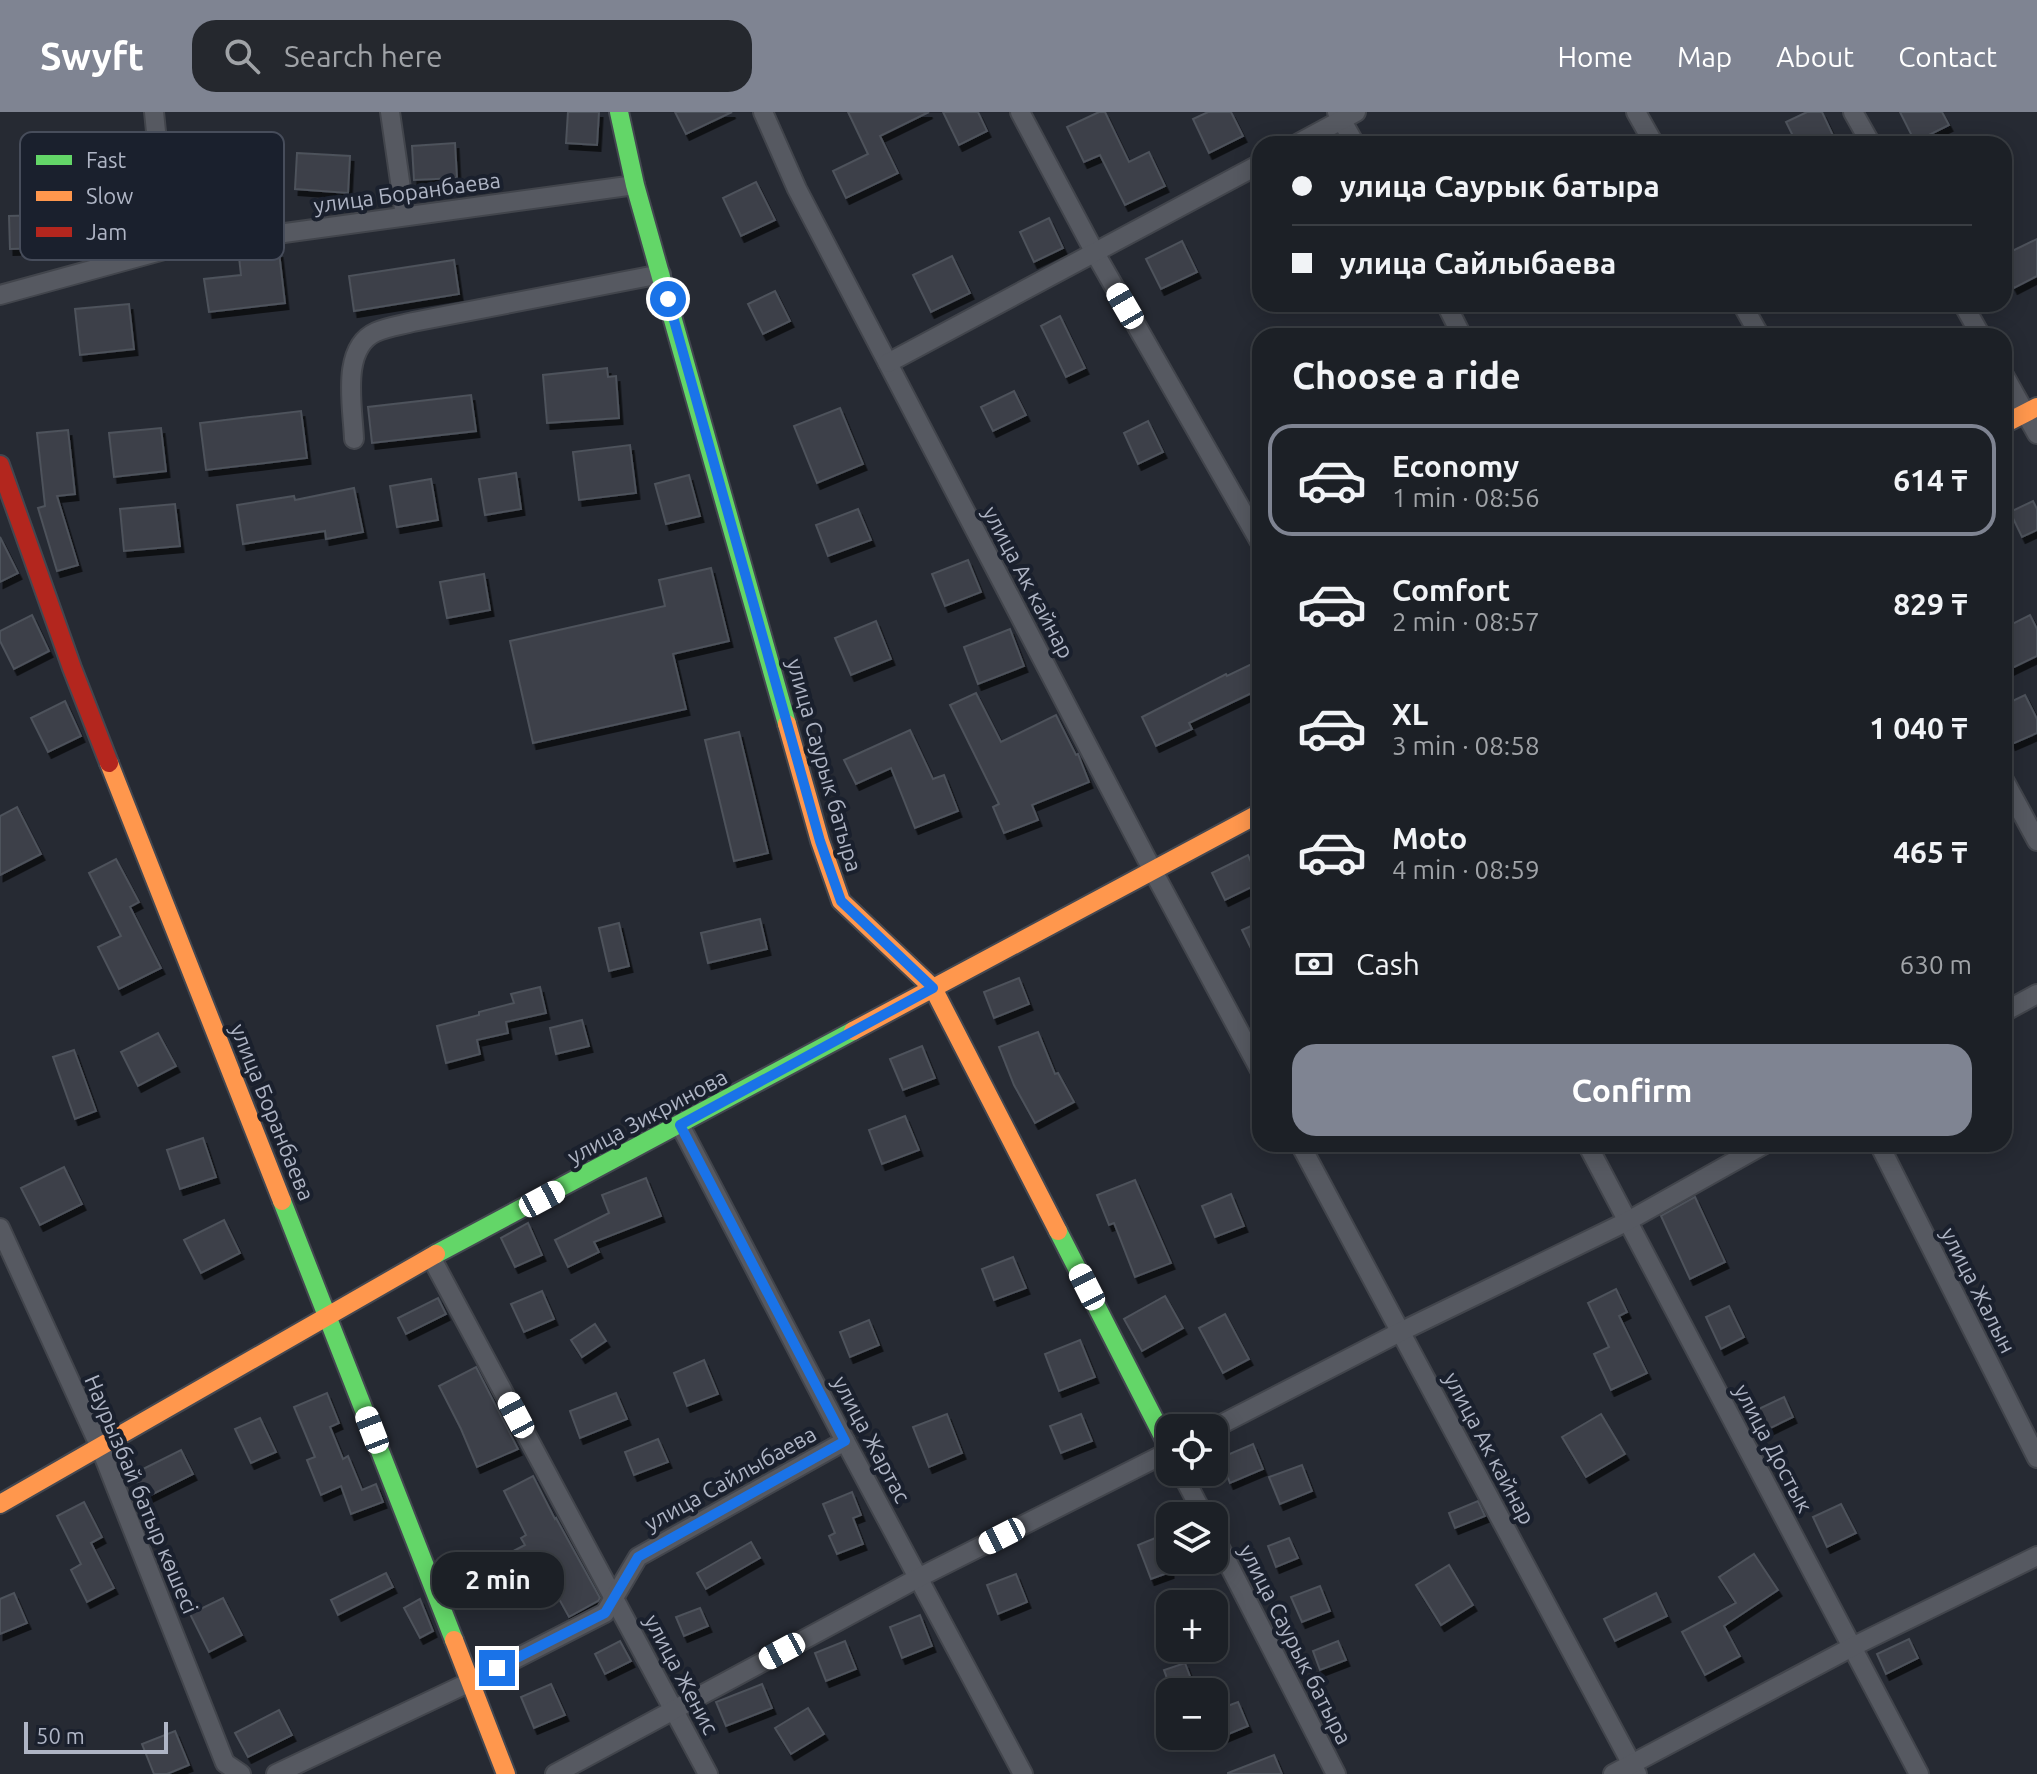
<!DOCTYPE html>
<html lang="en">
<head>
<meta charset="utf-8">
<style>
	body { margin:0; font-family:Ubuntu,sans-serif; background:#25282e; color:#f1f3f6; height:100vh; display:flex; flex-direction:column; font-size:30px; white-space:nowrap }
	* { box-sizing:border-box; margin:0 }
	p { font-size:26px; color:#a0a3a7 }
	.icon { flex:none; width:44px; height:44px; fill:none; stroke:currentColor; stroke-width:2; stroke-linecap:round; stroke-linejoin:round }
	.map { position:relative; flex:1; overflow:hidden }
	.side { position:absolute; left:1252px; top:216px; width:760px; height:824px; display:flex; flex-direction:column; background:#1c2026; border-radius:24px; box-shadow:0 4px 20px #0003,0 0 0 2px #3a3e43 }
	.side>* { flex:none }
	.guide { position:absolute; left:1252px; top:24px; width:760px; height:176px; border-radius:24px; box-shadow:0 4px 20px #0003,0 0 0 2px #3a3e43; display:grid; align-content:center; height:176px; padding:0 40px; background:#1c2026 }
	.tools { position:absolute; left:1156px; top:1302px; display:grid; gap:16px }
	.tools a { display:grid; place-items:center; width:72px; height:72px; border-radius:16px; background:#1c2026; box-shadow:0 4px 20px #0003,0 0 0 2px #3a3e43; font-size:40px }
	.scale { position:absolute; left:24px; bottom:20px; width:144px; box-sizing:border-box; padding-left:8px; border:4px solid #afb5c5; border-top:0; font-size:22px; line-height:28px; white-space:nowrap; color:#afb5c5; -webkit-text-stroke:6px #1a202d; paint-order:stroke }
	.end { position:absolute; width:36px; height:36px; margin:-18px; border:10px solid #1a73e8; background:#fff; box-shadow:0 0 0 4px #fff }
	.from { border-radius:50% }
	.bubble { position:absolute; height:56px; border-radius:24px; background:#1c2026; box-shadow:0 4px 20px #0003,0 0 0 2px #3a3e43; font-size:26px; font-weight:600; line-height:56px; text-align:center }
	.car { position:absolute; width:24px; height:48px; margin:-24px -12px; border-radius:10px; box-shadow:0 0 6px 2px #0007; background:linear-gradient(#fff 24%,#345 0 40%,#fff 0 76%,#345 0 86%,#fff 0) }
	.guide b { display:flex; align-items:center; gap:28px; height:76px; font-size:30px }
	.guide b+b { border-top:2px solid #3a3e43 }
	.guide i { width:20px; height:20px; background:#f1f3f6 }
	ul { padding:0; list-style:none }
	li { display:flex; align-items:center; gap:24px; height:112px; margin:0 16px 12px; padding:0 24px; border:4px solid transparent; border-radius:24px }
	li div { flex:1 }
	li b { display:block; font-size:30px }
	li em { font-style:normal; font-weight:600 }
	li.current { border-color:#7f8492 }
	li>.icon { width:72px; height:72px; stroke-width:1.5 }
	h2 { padding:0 40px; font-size:36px; line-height:96px }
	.pay { display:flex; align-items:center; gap:20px; height:88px; padding:0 40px; font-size:30px }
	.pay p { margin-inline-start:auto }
	.cta { display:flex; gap:16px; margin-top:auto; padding:16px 40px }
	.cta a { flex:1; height:92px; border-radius:24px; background:#7f8492; color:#fff; font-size:32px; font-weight:600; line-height:92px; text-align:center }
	header { display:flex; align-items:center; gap:48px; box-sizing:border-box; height:112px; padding:0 40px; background:#7f8492; color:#fff }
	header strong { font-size:38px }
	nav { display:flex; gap:44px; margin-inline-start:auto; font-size:28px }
	.search { width:560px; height:72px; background:#25282e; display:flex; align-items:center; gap:20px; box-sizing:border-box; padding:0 28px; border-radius:24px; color:#a0a3a7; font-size:30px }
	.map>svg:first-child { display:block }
</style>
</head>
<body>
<header>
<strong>Swyft</strong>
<div class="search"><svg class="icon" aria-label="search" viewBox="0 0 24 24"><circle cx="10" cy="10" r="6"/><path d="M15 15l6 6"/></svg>Search here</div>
<nav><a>Home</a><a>Map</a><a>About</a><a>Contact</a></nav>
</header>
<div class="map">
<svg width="2037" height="1662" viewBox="0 0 2037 1662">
	<defs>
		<filter id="shadow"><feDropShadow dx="3.5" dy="6" stdDeviation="0" flood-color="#0009"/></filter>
	</defs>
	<rect width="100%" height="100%" fill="#262a33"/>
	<g fill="#3e4149" stroke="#4e525b" stroke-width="2" filter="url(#shadow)">
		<path d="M568,0H599L597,33L566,31Z"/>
		<path d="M675,0H732L686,22Z"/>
		<path d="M848,0H929L880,24L898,61L846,86L833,59L868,42Z"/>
		<path d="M943,0H978L987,19L959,33Z"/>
		<path d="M1099,0H1105L1129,50L1149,40L1165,74L1125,93L1100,43L1084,50L1067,15Z"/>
		<path d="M1208,0H1231L1243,24L1209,41L1193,7Z"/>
		<path d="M1807,0H1822L1837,32H1797L1786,10Z"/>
		<path d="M1900,0H1942L1949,13L1915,30Z"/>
		<path d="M455,31L457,66L414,68L412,34Z"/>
		<path d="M297,41L350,44L348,81L295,77Z"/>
		<path d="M756,70L775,108L741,124L723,86Z"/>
		<path d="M46,103L47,136L10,137L9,104Z"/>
		<path d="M1049,106L1063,136L1034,150L1020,120Z"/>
		<path d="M2037,127V164L2014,176L2004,156V143Z"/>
		<path d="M1182,129L1197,160L1161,177L1146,147Z"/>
		<path d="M279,140L285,191L209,200L204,167L241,163L239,145Z"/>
		<path d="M952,144L970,181L931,200L913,163Z"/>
		<path d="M454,148L459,182L354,199L349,164Z"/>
		<path d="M775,179L790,209L763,222L748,192Z"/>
		<path d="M129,192L134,237L80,243L75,197Z"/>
		<path d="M1060,204L1085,256L1066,265L1041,214Z"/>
		<path d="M607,256L608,265L616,264L619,306L547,311L543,263Z"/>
		<path d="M1014,279L1026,303L993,319L981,295Z"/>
		<path d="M471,283L476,319L372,331L368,295Z"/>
		<path d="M840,296L863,352L817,371L794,314Z"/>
		<path d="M301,299L307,346L206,358L200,311Z"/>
		<path d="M1148,309L1163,340L1138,352L1124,321Z"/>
		<path d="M161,316L166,359L114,365L109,321Z"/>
		<path d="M68,318L75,382L57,384L78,453L57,459L38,396L45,394L37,321Z"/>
		<path d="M630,333L636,381L579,388L573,340Z"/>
		<path d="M516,361L521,397L485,403L479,367Z"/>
		<path d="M689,363L700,404L666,412L655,372Z"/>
		<path d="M431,367L438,408L397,415L390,374Z"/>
		<path d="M354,376L363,420L326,427L325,419L243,432L237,393L294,384L295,388Z"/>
		<path d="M2033,389L2037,397V418L2022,425L2010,400Z"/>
		<path d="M175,392L180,434L124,439L120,397Z"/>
		<path d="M858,397L871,428L828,444L816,413Z"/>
		<path d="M0,425L18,461L0,470Z"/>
		<path d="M968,448L981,480L945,494L932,462Z"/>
		<path d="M711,456L729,529L673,542L686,597L533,631L510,529L665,494L659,468Z"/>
		<path d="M484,462L490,498L447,506L440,470Z"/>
		<path d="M32,503L49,539L14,557L0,529V519Z"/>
		<path d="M2030,503L2037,517V544L2004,560V516Z"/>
		<path d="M876,509L891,547L851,563L835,526Z"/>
		<path d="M1010,517L1024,554L978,572L964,535Z"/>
		<path d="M1260,548V577L1189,611L1192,617L1156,634L1142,605L1226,562L1227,564Z"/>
		<path d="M976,581L1001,630L1056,603L1076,643L1078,642L1089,670L1032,693L1038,708L1004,721L993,695L999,692L950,593Z"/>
		<path d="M2025,583L2037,607V621L2012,632L2004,615V593Z"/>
		<path d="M65,589L81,624L48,640L31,606Z"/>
		<path d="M910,618L933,667L944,663L958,699L915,716L891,656L856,672L844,648Z"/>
		<path d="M739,620L768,741L734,749L705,628Z"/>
		<path d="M17,695L41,742L0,763V704Z"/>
		<path d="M1248,743L1260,771L1225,788L1212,761Z"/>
		<path d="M116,747L139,790L130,795L161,856L119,877L98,835L121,824L89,761Z"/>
		<path d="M760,807L767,837L708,851L701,821Z"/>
		<path d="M1260,810V855L1242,818Z"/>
		<path d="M619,811L629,854L609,859L599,816Z"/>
		<path d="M1019,866L1029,892L994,906L984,880Z"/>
		<path d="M540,875L546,901L506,910L508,921L477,928L480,942L446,951L437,914L479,903V900L514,891L511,882Z"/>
		<path d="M582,908L589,934L556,942L550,916Z"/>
		<path d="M1038,920L1055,962L1058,961L1074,990L1035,1011L1014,973L999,935Z"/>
		<path d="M158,921L176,954L138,974L121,940Z"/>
		<path d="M922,934L935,966L903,978L890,947Z"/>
		<path d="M74,938L96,999L75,1007L53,945Z"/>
		<path d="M905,1004L919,1038L882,1052L869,1018Z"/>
		<path d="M203,1026L216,1065L180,1077L167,1038Z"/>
		<path d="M64,1055L82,1092L40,1113L21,1076Z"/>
		<path d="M646,1066L661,1104L594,1130L599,1140L568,1155L555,1128L609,1101L602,1083Z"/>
		<path d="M1135,1068L1171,1151L1135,1165L1114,1111L1109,1113L1097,1083Z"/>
		<path d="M1231,1082L1244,1114L1215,1125L1202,1094Z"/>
		<path d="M1695,1085L1725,1150L1690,1167L1661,1104Z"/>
		<path d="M224,1108L240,1141L201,1161L184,1128Z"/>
		<path d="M528,1111L542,1143L515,1155L501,1126Z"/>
		<path d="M1013,1145L1026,1176L994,1188L982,1157Z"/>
		<path d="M1616,1177L1627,1200L1619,1204L1647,1261L1611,1278L1594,1242L1609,1235L1588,1191Z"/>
		<path d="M542,1179L554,1207L524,1220L511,1192Z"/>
		<path d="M1165,1184L1183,1216L1142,1239L1124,1207Z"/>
		<path d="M438,1186L446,1202L406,1222L398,1206Z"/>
		<path d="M1729,1194L1744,1225L1721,1237L1706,1205Z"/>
		<path d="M1225,1202L1249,1247L1223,1261L1199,1216Z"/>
		<path d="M869,1208L879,1233L850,1245L840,1220Z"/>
		<path d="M595,1212L606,1229L582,1245L571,1228Z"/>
		<path d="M1080,1228L1095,1265L1059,1279L1045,1242Z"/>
		<path d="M704,1248L718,1282L687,1294L674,1261Z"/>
		<path d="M476,1255L518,1337L477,1355L461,1317L439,1274Z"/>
		<path d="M327,1281L339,1311L330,1315L343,1347L348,1344L362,1378L376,1372L383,1390L351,1402L341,1374L321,1383L307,1348L315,1345L294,1295Z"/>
		<path d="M616,1281L627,1307L580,1326L570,1299Z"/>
		<path d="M1784,1285L1793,1305L1756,1323L1746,1303Z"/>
		<path d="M947,1302L962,1341L929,1355L913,1315Z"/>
		<path d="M1081,1302L1092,1329L1061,1341L1050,1314Z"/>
		<path d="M1601,1302L1625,1342L1586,1365L1562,1325Z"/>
		<path d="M260,1306L276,1340L251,1351L235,1317Z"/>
		<path d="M658,1327L668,1350L634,1363L625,1340Z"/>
		<path d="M1253,1332L1263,1357L1230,1371L1220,1346Z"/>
		<path d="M181,1338L193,1362L145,1386L133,1362Z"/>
		<path d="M1302,1353L1312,1379L1280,1392L1269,1365Z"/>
		<path d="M533,1364L555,1407L556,1406L600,1486L598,1489L569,1505L543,1458L502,1479L488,1452L525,1433L521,1426L526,1423L504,1379Z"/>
		<path d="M852,1380L861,1403L853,1406L863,1432L837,1442L829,1424L835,1421L823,1392Z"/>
		<path d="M1478,1389L1485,1404L1455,1416L1449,1401Z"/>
		<path d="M84,1390L102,1425L91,1431L114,1476L87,1490L71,1458L81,1452L57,1404Z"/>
		<path d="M1841,1392L1856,1421L1827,1435L1813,1405Z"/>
		<path d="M1170,1420V1460L1151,1467L1138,1433Z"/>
		<path d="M1289,1426L1298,1446L1276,1455L1268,1434Z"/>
		<path d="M751,1430L760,1446L706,1477L697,1461Z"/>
		<path d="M1754,1442L1778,1478L1724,1514L1740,1544L1705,1563L1682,1520L1736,1491L1719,1465Z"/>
		<path d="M1449,1453L1473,1493L1441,1513L1416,1473Z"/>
		<path d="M386,1461L393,1475L338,1503L331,1488Z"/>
		<path d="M1016,1462L1027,1490L998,1502L987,1473Z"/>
		<path d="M1320,1474L1330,1499L1302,1510L1291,1485Z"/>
		<path d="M14,1481L27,1511L0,1522V1487Z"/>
		<path d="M1656,1481L1667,1504L1615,1529L1604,1507Z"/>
		<path d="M223,1486L242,1523L209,1540L190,1502Z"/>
		<path d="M420,1487L433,1519L420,1526L404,1496Z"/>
		<path d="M700,1496L708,1514L684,1524L676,1505Z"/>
		<path d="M920,1503L932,1534L902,1546L890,1515Z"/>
		<path d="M1909,1527L1918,1546L1886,1562L1877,1542Z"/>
		<path d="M620,1529L631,1549L605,1562L595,1542Z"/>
		<path d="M845,1529L856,1557L826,1569L815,1541Z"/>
		<path d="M1338,1529L1346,1548L1320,1558L1313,1539Z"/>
		<path d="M1185,1551L1196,1580H1172L1164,1558Z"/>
		<path d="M551,1572L565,1603L534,1616L521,1585Z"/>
		<path d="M762,1572L772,1596L726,1614L716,1590Z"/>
		<path d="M1238,1590L1248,1614L1219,1626L1214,1614V1599Z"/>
		<path d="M808,1596L824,1622L791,1642L775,1616Z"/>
		<path d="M279,1598L292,1623L248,1645L235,1621Z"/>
		<path d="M175,1619L189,1653L167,1662H154L142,1632Z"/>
		<path d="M1274,1643L1282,1662H1228V1661Z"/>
	</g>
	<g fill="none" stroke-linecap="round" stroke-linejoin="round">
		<defs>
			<g id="street">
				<path d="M154,0L168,137"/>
				<path d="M390,0L405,104"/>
				<path d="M763,0L797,77L1153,759L1260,958"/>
				<path d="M1020,0L1095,141L1260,430"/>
				<path d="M1337,0L1355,32"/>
				<path d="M1636,0L1654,32"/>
				<path d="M1853,0L1871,32"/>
				<path d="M1297,32L1356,0"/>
				<path d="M0,183L168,137L635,73"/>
				<path d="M1446,192L1462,224"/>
				<path d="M1742,192L1760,224"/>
				<path d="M1963,192L1981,224"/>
				<path d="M888,251L1260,52"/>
				<path d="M2004,263L2037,322"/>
				<path d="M354,327C353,296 340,236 376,220C387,215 402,213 413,210L661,162"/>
				<path d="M2004,668L2037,729"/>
				<path d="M2004,900L2037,882"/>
				<path d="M680,1013L845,1329L1023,1662"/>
				<path d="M1300,1032L1637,1662"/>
				<path d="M1587,1032L1919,1662"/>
				<path d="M1879,1032L2037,1346"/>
				<path d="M0,1116L100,1335L225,1651L241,1662"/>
				<path d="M431,1145L708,1662"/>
				<path d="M1214,1316L1400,1220L1628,1109L1765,1032"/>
				<path d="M1181,1360L1204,1404"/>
				<path d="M1214,1424L1336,1662"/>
				<path d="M276,1662L470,1570L605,1501L638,1445L845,1329"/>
				<path d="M555,1662L918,1466L1170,1339"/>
				<path d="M1613,1662L1852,1535L2037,1444"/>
			</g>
			<g id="fast">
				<path d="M619,0L635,73L787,612"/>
				<path d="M282,1089L454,1528"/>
				<path d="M1058,1119L1170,1338"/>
				<path d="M436,1142L853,919"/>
			</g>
			<g id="slow">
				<path d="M2004,312L2037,295"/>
				<path d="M787,612L820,729L841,789L933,876L1058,1119"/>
				<path d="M109,651L282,1089"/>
				<path d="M853,919L1260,701"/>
				<path d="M0,1392L436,1142"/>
				<path d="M454,1528L506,1662"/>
			</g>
			<path id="jam" d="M0,353L72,556L109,651"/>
		</defs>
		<use href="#street" stroke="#42454c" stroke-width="22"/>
		<use href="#fast" stroke="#434750" stroke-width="22"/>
		<use href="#slow" stroke="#434750" stroke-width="22"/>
		<use href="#jam" stroke="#434750" stroke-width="22"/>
		<use href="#street" stroke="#565961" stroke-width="18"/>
		<use href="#fast" stroke="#63d668" stroke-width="18"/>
		<use href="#slow" stroke="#ff974d" stroke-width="18"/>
		<use href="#jam" stroke="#b3261e" stroke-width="18"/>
	</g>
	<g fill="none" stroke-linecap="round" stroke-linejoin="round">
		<path stroke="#1a73e8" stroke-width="10" d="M497,1556L605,1501L638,1445L845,1329L680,1013L933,876L841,789L820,729L668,187"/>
	</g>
	<g text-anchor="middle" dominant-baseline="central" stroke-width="8" stroke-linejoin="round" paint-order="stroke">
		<g font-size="22" fill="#afb5c5" stroke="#1a202d">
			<text transform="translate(407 80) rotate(-8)">улица Боранбаева</text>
			<text transform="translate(1029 470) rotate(62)">улица Ак кайнар</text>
			<text transform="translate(825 653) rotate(74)">улица Саурык батыра</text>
			<text transform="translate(273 1000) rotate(68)">улица Боранбаева</text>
			<text transform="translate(647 1004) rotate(-28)">улица Зикринова</text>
			<text transform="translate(1979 1178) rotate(63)">улица Жалын</text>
			<text transform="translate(872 1327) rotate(62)">улица Жартас</text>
			<text transform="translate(1490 1336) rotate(62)">улица Ак кайнар</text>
			<text transform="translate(1774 1336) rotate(62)">улица Достык</text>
			<text transform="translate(730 1366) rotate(-29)">улица Сайлыбаева</text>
			<text transform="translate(142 1382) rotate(67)">Наурызбай батыр көшесі</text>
			<text transform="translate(1296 1532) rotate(63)">улица Саурык батыра</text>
			<text transform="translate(682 1562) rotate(62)">улица Женис</text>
		</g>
	</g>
	<rect x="20" y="20" width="264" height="128" rx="12" fill="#1a202d" stroke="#474d5b" stroke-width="2"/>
	<rect x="36" y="43" width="36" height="10" fill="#63d668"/>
	<rect x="36" y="79" width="36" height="10" fill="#ff974d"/>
	<rect x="36" y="115" width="36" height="10" fill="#b3261e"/>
	<g font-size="22" fill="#afb5c5">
		<text x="86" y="56">Fast</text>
		<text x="86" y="92">Slow</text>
		<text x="86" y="128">Jam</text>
	</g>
</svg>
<div class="tools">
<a><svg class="icon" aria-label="locate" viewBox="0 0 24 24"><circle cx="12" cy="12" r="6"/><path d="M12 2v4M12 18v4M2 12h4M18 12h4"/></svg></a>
<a><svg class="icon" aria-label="layers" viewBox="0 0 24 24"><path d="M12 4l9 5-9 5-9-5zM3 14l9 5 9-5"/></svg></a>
<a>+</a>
<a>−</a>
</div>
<div class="scale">50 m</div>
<i class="end from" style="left:668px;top:187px"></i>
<i class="end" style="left:497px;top:1556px"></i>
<div class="bubble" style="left:432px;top:1440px;width:132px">2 min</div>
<i class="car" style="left:1125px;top:194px;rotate:330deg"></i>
<i class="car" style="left:542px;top:1087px;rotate:62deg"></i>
<i class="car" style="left:1087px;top:1175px;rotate:333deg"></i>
<i class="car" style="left:516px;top:1303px;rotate:332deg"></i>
<i class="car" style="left:372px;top:1318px;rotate:339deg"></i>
<i class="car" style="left:1002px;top:1424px;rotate:243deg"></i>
<i class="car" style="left:782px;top:1539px;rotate:242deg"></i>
<div class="guide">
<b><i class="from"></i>улица Саурык батыра</b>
<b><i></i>улица Сайлыбаева</b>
</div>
<section class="side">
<h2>Choose a ride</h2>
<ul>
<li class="current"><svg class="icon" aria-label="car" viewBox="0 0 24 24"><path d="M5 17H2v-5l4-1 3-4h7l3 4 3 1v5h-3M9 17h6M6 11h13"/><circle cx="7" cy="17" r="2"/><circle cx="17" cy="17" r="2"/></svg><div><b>Economy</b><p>1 min · 08:56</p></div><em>614 ₸</em></li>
<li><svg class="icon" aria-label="car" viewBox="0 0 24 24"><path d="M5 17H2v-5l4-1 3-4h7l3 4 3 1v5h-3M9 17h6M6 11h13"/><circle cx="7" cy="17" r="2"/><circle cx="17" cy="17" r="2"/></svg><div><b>Comfort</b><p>2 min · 08:57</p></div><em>829 ₸</em></li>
<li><svg class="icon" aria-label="car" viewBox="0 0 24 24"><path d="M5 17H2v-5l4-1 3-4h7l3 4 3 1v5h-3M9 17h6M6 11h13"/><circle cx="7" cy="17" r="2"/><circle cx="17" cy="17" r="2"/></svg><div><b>XL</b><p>3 min · 08:58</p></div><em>1 040 ₸</em></li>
<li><svg class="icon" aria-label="car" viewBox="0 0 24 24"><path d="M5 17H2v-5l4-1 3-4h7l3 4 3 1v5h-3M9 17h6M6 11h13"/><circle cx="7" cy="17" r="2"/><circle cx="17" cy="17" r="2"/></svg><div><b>Moto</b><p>4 min · 08:59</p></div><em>465 ₸</em></li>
</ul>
<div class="pay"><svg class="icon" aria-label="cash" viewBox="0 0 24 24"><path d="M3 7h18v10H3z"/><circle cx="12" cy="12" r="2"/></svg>Cash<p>630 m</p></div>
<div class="cta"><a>Confirm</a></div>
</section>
</div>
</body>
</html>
